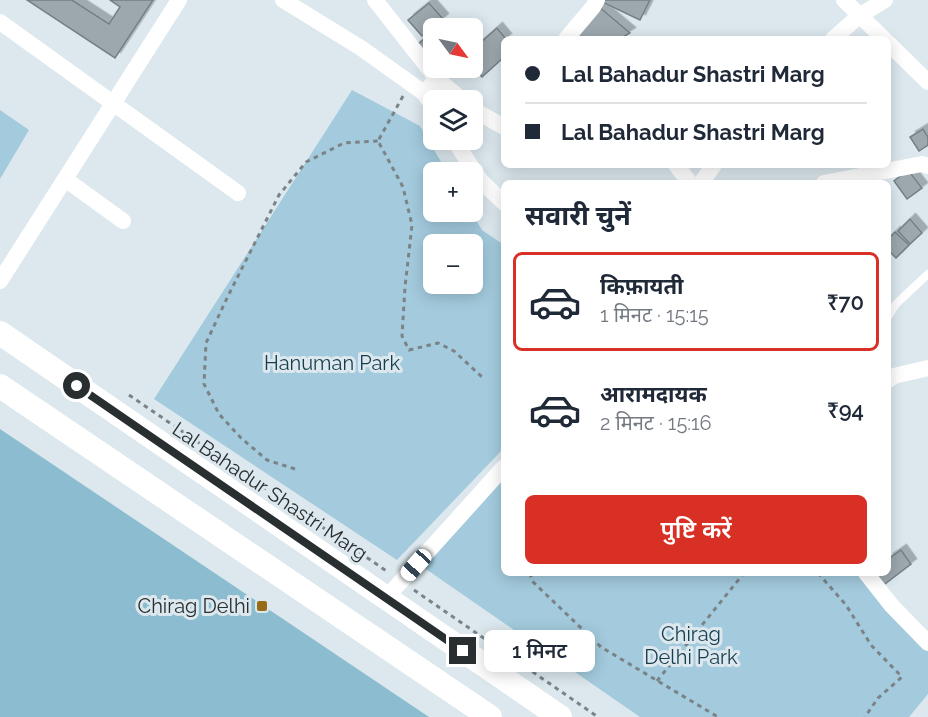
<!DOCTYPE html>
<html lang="hi">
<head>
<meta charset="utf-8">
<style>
	body { margin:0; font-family:Raleway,"Noto Sans Devanagari",sans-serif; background:#f2f2f3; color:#1f2937; height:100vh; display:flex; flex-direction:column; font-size:22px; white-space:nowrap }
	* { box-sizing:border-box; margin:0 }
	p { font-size:20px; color:#747a83 }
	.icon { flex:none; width:33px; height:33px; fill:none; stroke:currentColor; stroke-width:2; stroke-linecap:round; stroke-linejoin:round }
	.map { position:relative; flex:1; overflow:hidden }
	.drawer { position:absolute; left:501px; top:180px; width:390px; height:396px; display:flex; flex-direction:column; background:#fff; border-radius:9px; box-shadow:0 3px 15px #0003 }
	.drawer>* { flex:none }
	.banner { position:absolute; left:501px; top:36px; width:390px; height:132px; border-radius:9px; box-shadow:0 3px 15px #0003; display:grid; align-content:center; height:132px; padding:0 24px; background:#fff }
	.needle { width:39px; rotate:123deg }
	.controls { position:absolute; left:423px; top:18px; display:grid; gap:12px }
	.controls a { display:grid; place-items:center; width:60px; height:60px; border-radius:9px; background:#fff; box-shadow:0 3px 15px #0003; font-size:30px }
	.end { position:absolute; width:27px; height:27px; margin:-14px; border:8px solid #292e30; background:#fff; box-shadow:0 0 0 3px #fff }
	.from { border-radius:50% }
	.bubble { position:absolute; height:42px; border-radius:9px; background:#fff; box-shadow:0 3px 15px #0003; font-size:20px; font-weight:600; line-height:42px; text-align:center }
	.car { position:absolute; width:18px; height:36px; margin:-18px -9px; border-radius:8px; box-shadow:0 0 4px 2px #0007; background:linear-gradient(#fff 24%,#345 0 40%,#fff 0 76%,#345 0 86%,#fff 0) }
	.banner b { display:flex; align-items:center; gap:21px; height:57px; font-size:22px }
	.banner b+b { border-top:2px solid #e0e1e3 }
	.banner i { width:15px; height:15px; background:#1f2937 }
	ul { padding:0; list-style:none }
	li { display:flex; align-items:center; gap:18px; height:99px; margin:0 12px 9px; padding:0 12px; border:3px solid transparent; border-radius:9px }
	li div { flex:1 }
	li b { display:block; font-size:22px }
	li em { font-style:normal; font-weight:600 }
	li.on { border-color:#d93025 }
	li>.icon { width:54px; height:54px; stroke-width:1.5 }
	h2 { padding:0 24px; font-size:27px; line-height:72px }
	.action { display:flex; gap:12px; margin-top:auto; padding:12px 24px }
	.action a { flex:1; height:69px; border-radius:9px; background:#d93025; color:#fff; font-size:24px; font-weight:600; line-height:69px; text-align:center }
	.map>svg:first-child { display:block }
</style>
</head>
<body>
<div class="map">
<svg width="928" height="717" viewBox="0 0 928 717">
	<defs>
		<filter id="shadow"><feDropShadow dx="5.5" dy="-5.5" stdDeviation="0" flood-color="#0004"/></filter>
	</defs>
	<rect width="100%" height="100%" fill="#dce8ee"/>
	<g fill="#a3cbdd" fill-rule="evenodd">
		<path d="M352,90L420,126L447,172H434V212H471L482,230L504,245V448L397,560L154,399ZM434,244H472V284H434Z"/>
		<path d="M0,110L29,130L0,179Z"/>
		<path d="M504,479V573H859L928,651V694L909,717H640L423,567Z"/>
	</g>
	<path fill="#8cbcd0" d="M0,429L429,717H0Z"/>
	<g fill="#9ca8ae" stroke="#747f84" stroke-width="1.5" filter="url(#shadow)">
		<path d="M27,0H72L109,24L120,7L110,0H153L115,58Z"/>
		<path d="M603,0H650L640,20L602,2Z"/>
		<path d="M429,3L443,19L422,36L408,20Z"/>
		<path d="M597,5L630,33L620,39H572Z"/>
		<path d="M497,28L506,39H504V57L482,77L472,66V50Z"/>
		<path d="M434,30V64L414,48Z"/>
		<path d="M923,129L928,137V145L919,151L910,137Z"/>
		<path d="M908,170L922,188L907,199L894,181Z"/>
		<path d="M910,219L922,233L910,244L898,231Z"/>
		<path d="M895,232L909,245L896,258L888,250V239Z"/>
		<path d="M901,550L911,564L881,587L871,573H888V559Z"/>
	</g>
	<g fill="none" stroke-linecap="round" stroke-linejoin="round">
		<g stroke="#7b8387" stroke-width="3" stroke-dasharray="4.5 4.5" stroke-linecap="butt">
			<path d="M403,96L378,141L403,187L412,225L405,287L402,336L409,350L438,343L454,351L482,377"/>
			<path d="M129,395L388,572"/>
			<path d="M295,469L267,460L241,438L219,414L204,384L206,343L228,296L279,195L306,162L344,143L378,141"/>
			<path d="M530,573L532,581L601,647L718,717"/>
			<path d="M818,573L846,605L871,645L902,677L878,698L865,717"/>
			<path d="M414,590L598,717"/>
			<path d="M657,681L744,573"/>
		</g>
		<path stroke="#fff" stroke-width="8" d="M888,317L896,304L928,274"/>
		<g stroke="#fff" stroke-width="16">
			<path d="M283,0L361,48L424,93L434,108"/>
			<path d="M375,0L437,79L424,93"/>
			<path d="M844,0L884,39"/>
			<path d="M0,22L238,193"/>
			<path d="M566,39L593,7L597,0"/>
			<path d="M833,39L859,16L885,0"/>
			<path d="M888,43L928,82"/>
			<path d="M437,79L462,100"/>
			<path d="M472,109L504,127"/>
			<path d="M454,140L480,180L504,203"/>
			<path d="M676,165L690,183"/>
			<path d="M65,179L123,221"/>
			<path d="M701,183L714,165"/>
			<path d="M824,183L922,164L928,166"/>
			<path d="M0,281L179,0"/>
			<path d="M888,380L894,376L928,368"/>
			<path d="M866,573L892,606L928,643"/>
			<path d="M386,598L504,467"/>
		</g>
		<g stroke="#fff" stroke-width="24">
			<path d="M0,333L560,717"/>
			<path d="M0,386L490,717"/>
		</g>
	</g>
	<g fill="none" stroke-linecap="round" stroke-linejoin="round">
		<path stroke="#292e30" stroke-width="8" d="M77,386L463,651"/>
	</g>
	<rect fill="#986b1a" stroke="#dce8ee" stroke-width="2" x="256" y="600" width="12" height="12" rx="3"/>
	<g text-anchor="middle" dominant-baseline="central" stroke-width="6" stroke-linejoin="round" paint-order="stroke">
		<g font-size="20" fill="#153e4e" stroke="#dce8ee">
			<text x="332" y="363">Hanuman Park</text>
			<text x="691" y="634">Chirag<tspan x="691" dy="23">Delhi Park</tspan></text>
		</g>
		<g font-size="20" fill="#292e30" stroke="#dce8ee">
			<text transform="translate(270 491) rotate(34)">Lal Bahadur Shastri Marg</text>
		</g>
		<g font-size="20" fill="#292e30" stroke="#dce8ee" text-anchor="end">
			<text x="250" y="606">Chirag Delhi</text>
		</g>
	</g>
</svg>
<div class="controls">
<a><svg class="needle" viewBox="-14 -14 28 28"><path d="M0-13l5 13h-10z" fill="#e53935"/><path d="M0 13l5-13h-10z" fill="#747a83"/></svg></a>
<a><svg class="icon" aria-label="layers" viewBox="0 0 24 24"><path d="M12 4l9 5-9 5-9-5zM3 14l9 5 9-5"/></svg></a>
<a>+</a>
<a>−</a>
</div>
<i class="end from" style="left:77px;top:386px"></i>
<i class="end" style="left:463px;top:651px"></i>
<div class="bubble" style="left:484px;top:630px;width:111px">1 मिनट</div>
<i class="car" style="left:416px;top:565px;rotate:222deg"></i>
<div class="banner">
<b><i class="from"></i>Lal Bahadur Shastri Marg</b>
<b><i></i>Lal Bahadur Shastri Marg</b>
</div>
<section class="drawer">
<h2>सवारी चुनें</h2>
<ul>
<li class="on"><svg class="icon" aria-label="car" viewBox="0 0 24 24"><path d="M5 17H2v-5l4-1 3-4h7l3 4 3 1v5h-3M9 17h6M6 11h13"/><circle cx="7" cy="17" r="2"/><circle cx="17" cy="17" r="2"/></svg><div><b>किफ़ायती</b><p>1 मिनट · 15:15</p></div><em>₹70</em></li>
<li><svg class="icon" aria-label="car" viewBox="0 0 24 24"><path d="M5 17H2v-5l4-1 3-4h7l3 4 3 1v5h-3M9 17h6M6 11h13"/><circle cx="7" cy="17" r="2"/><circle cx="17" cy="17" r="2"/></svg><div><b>आरामदायक</b><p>2 मिनट · 15:16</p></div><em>₹94</em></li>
</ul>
<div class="action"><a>पुष्टि करें</a></div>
</section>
</div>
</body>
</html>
